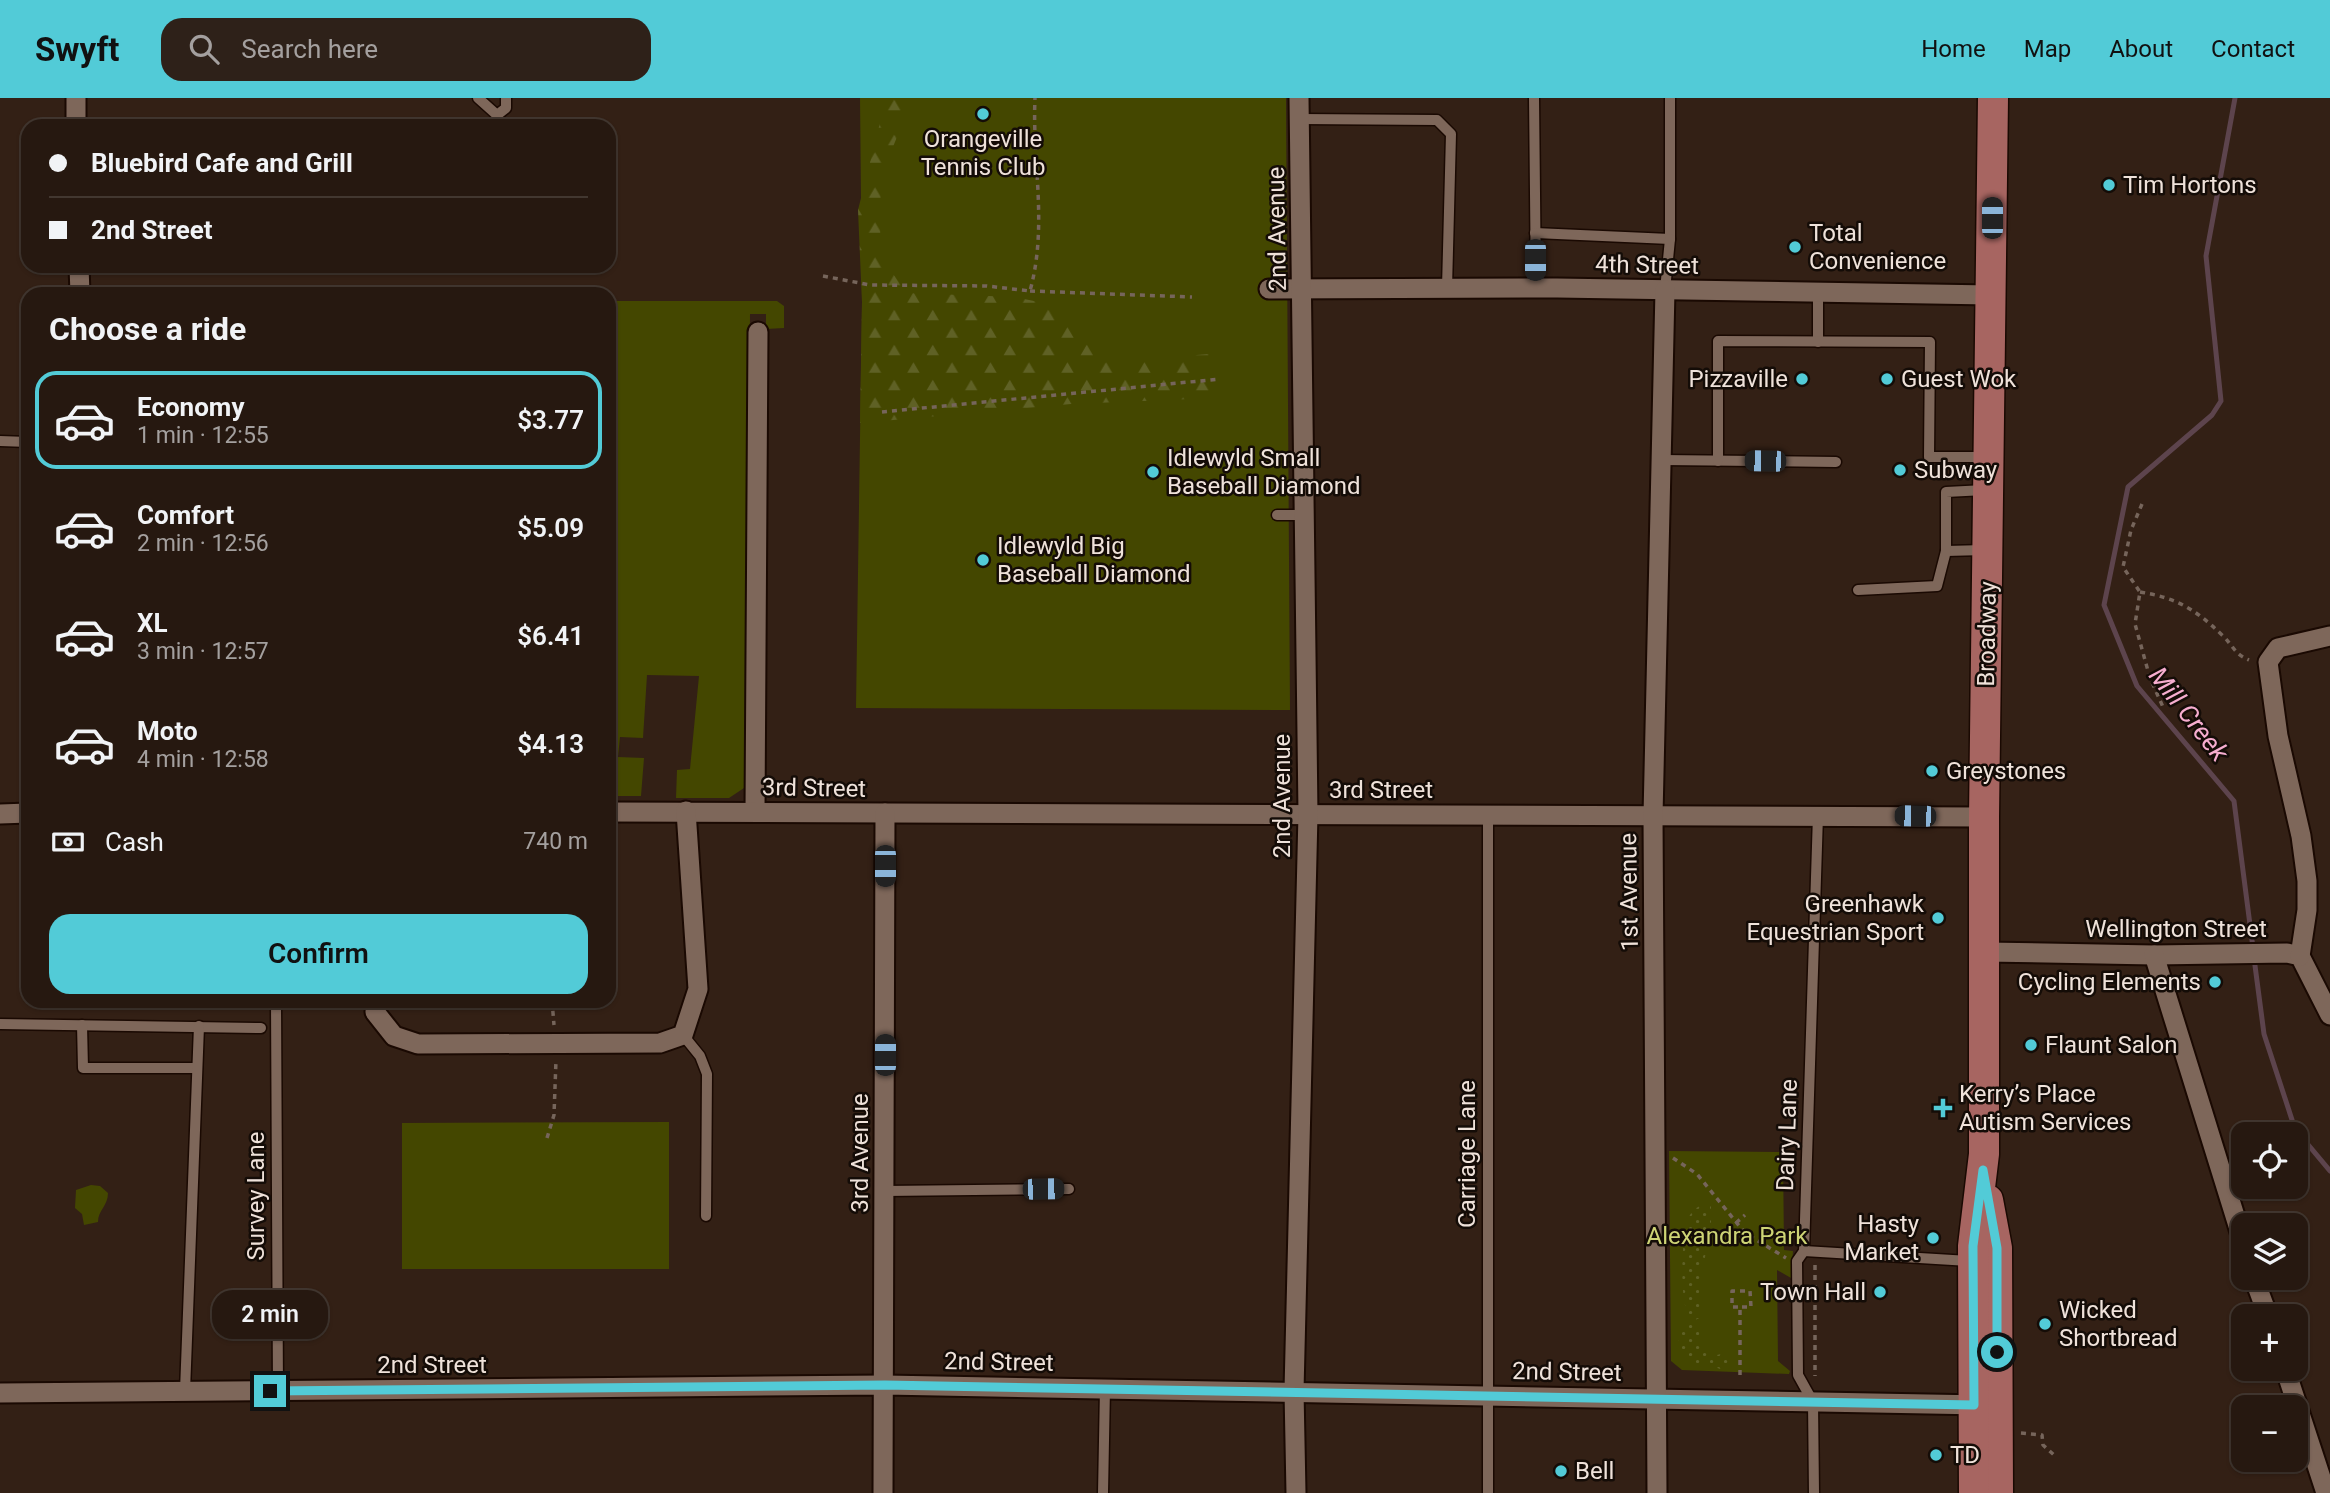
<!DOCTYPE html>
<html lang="en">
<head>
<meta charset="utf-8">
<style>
	body { margin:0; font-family:Roboto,sans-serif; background:#2e2119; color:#f1f3f6; height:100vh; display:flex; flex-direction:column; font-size:26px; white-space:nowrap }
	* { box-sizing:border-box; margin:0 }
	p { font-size:23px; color:#a4a09f }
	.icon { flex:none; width:38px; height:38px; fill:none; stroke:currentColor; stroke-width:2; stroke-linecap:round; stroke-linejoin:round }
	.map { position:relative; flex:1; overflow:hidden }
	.sheet { position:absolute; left:21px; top:189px; width:595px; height:721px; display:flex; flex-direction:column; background:#261810; border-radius:21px; box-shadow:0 2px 5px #0004,0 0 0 2px #423730 }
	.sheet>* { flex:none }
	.guide { position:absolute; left:21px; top:21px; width:595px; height:154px; border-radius:21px; box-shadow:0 2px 5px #0004,0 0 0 2px #423730; display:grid; align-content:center; height:154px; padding:0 28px; background:#261810 }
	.buttons { position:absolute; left:2231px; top:1024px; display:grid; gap:14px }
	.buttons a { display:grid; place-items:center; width:77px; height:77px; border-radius:14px; background:#261810; box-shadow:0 2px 5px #0004,0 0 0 2px #423730; font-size:35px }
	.end { position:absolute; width:32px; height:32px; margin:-16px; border:9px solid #52cbd7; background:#111; box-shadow:0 0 0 4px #111 }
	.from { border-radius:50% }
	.bubble { position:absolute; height:49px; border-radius:21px; background:#261810; box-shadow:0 2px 5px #0004,0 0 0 2px #423730; font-size:23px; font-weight:600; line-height:49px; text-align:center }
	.car { position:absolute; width:21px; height:42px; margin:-21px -10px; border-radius:9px; box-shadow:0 0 5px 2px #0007; background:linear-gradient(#222 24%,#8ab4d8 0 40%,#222 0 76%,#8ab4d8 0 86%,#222 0) }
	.guide b { display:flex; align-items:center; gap:24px; height:66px; font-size:26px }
	.guide b+b { border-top:2px solid #423730 }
	.guide i { width:18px; height:18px; background:#f1f3f6 }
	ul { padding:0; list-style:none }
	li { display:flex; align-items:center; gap:21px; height:98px; margin:0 14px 10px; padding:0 14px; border:4px solid transparent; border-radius:21px }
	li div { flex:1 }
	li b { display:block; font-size:26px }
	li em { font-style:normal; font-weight:600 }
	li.current { border-color:#52cbd7 }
	li>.icon { width:63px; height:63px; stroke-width:1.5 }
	h2 { padding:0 28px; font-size:32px; line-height:84px }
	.pay { display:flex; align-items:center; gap:18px; height:77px; padding:0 28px; font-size:26px }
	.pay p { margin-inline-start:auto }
	.action { display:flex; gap:14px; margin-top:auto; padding:14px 28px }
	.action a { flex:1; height:80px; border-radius:21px; background:#52cbd7; color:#111; font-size:28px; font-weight:600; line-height:80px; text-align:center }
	header { display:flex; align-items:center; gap:42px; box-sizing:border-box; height:98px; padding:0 35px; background:#52cbd7; color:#111 }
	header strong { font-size:33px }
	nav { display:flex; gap:38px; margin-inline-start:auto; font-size:24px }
	.search { width:490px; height:63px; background:#2e2119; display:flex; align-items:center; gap:18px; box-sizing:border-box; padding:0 24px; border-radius:21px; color:#a4a09f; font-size:26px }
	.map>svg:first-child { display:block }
</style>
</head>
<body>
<header>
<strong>Swyft</strong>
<div class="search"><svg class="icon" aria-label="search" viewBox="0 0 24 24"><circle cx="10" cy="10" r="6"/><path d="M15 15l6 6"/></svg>Search here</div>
<nav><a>Home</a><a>Map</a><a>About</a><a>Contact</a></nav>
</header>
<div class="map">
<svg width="2330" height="1395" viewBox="0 0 2330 1395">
	<defs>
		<pattern id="forest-firs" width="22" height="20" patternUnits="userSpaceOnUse" patternTransform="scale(1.75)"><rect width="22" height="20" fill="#444700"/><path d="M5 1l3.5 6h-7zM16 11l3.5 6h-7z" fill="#5f6125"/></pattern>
		<pattern id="garden-dots" width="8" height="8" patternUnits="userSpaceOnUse" patternTransform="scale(1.75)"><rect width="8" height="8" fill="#444700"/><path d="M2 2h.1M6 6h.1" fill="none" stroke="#5f6125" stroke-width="1.8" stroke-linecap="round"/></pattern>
	</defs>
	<rect width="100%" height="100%" fill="#332015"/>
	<g fill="#444700">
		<path d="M860,0H1286L1290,612L856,610L862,204Z"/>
		<path d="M609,203H777L784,208V230L766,231V216H750L747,678L744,690L729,700H676L677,672L690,671L699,578L647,577L643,640L620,639L618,659L644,660L641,698H609Z"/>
		<path d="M669,1024V1171H402V1025Z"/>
		<path d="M1669,1053L1783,1054L1784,1152L1793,1153L1791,1180L1777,1172L1778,1263L1790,1273L1789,1276L1682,1272L1671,1263Z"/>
		<path d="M91,1087L100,1088L108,1095C108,1108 98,1112 98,1124L84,1127L82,1116L75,1110L76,1092Z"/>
	</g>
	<path fill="url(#forest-firs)" d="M913,0L881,78L880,158L907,195L1015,199L1072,211L1098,265L1209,256L1215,300L1071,306L860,325L862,204L858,112L886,1Z"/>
	<g fill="url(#garden-dots)">
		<path d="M1706,1105L1711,1108V1132L1699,1186L1700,1220L1692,1223C1678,1210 1682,1142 1687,1124C1690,1113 1697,1109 1706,1105Z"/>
		<path d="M1688,1224C1703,1227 1698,1237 1702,1249L1717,1257L1725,1255L1730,1259V1267L1723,1272L1712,1268L1691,1269C1679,1257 1675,1243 1681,1226Z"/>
	</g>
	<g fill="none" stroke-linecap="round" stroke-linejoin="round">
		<g stroke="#5d444d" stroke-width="5">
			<path d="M2235,0L2206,158L2221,303L2212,317L2128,389L2104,507L2137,588L2234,703L2253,850"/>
			<path d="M2254,860L2264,936L2295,1031L2330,1073"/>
		</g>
		<defs>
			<g id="lane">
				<path d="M478,0L497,17L506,10V0"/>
				<path d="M1534,0L1536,190"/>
				<path d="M1300,21L1437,22L1451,36L1447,190"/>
				<path d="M1535,135L1670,141V0"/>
				<path d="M1665,192L1670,141"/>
				<path d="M1818,194V244"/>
				<path d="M0,343L28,344"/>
				<path d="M1662,362L1836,364"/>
				<path d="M1718,363V243L1930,244L1929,359H1984"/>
				<path d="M1277,417H1305"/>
				<path d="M1946,453L1984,452"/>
				<path d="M1858,492L1937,488L1946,453V394L1985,392"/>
				<path d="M1488,717V1395"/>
				<path d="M276,903L278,1293"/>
				<path d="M0,926L261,930"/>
				<path d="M82,927L83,970H197"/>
				<path d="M683,937L700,958L707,976L706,1118"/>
				<path d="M885,1093L1069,1091"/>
				<path d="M1804,1153L1969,1163"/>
				<path d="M185,1293L199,928"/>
				<path d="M1103,1395L1105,1290"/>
				<path d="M1814,1395L1813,1304L1798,1277L1797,1163L1804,1153L1818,717"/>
			</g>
			<g id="street">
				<path d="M76,0V28"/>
				<path d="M79,168L80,196"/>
				<path d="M1269,191L1557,190L1991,197"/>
				<path d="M755,713L758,234"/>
				<path d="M609,714L1984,719"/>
				<path d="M0,716L28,715"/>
				<path d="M1985,854L2154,857L2287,855L2300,858L2330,917"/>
				<path d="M2154,857L2244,1147"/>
				<path d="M2300,858L2307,812V783L2301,738L2278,638L2268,564L2278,550L2330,538"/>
				<path d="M376,903L375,914L394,938L418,946L660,945L683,937L698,891L686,713"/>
				<path d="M2254,1180L2268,1218"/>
				<path d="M2285,1270L2326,1395"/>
				<path d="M0,1295L885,1287L1983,1307"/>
				<path d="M883,1395L885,715"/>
				<path d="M1296,1395L1294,1293L1308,716L1299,0"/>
				<path d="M1657,1395L1653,718L1665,192"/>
			</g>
			<g id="primary">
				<path d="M1988,1102L1997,1150L1998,1395"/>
				<path d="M1974,1395L1973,1148L1984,1056V719L1993,0"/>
			</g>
		</defs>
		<use href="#lane" stroke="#1a0902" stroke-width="13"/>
		<use href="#street" stroke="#1a0902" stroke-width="23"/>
		<use href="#primary" stroke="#1a0902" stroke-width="33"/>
		<g stroke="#76655b" stroke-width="3.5" stroke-dasharray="5 5" stroke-linecap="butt">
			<path d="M823,178L870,187L987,188L1030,193C1048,127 1032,66 1035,0"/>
			<path d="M1030,193L1192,199"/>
			<path d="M882,314L1220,281"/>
			<path d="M2142,406L2131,432L2123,469L2140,494L2135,526L2150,580L2163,609"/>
			<path d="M2140,494C2177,500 2195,511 2222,537C2233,547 2234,556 2249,562"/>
			<path d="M552,903L554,927"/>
			<path d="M547,1040L554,1017L556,962"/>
			<path d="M1673,1060L1697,1076L1745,1135L1786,1160"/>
			<path d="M1736,1125L1745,1117"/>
			<path d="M1815,1167V1278"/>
			<path d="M1740,1277V1209H1751L1750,1193H1732V1209H1740"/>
			<path d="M2021,1335L2042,1337L2043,1347L2054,1357"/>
		</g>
		<use href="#lane" stroke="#7e675a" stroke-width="10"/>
		<use href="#street" stroke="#7e675a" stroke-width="19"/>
		<use href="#primary" stroke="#a76561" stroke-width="30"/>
	</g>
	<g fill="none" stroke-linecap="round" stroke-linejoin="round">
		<path stroke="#52cbd7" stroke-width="9" d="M270,1293L885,1287L1974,1307L1973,1148L1983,1072L1997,1150V1254"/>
	</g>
	<g fill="#52cbd7" stroke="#140c07" stroke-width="2.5">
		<circle cx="983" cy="16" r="7"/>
		<circle cx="2109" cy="87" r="7"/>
		<circle cx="1795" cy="149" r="7"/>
		<circle cx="1802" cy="281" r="7"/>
		<circle cx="1887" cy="281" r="7"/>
		<circle cx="1900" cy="372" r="7"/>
		<circle cx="1153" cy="374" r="7"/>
		<circle cx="983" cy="462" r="7"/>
		<circle cx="1932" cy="673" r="7"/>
		<circle cx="1938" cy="820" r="7"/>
		<circle cx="2215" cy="884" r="7"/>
		<circle cx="2031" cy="947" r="7"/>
		<path d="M1939.5 999.5h7v7h7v7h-7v7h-7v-7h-7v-7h7z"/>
		<circle cx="1933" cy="1140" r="7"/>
		<circle cx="1880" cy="1194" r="7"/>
		<circle cx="2045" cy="1226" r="7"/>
		<circle cx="1936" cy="1357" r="7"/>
		<circle cx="1561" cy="1373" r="7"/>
	</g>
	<g text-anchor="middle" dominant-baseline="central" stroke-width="5" stroke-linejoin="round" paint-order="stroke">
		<g font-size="24" fill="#efe2da" stroke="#140c07" text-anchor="start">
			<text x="983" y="41" text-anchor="middle">Orangeville<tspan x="983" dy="28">Tennis Club</tspan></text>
			<text x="2123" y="87">Tim Hortons</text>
			<text x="1809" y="135">Total<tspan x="1809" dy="28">Convenience</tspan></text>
			<text x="1788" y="281" text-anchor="end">Pizzaville</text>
			<text x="1901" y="281">Guest Wok</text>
			<text x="1167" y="360">Idlewyld Small<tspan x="1167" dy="28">Baseball Diamond</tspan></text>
			<text x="1914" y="372">Subway</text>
			<text x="997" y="448">Idlewyld Big<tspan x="997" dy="28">Baseball Diamond</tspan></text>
			<text x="1946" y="673">Greystones</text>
			<text x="1924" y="806" text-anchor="end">Greenhawk<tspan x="1924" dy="28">Equestrian Sport</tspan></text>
			<text x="2201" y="884" text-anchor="end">Cycling Elements</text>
			<text x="2045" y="947">Flaunt Salon</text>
			<text x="1959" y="996">Kerry’s Place<tspan x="1959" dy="28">Autism Services</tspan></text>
			<text x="1919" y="1126" text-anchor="end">Hasty<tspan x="1919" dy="28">Market</tspan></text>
			<text x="1866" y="1194" text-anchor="end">Town Hall</text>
			<text x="2059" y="1212">Wicked<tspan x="2059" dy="28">Shortbread</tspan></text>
			<text x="1950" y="1357">TD</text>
			<text x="1575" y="1373">Bell</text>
		</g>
		<g font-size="24" fill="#efe2da" stroke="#140c07">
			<text transform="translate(1277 131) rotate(-91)">2nd Avenue</text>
			<text transform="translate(1647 167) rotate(1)">4th Street</text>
			<text transform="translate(1987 536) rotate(-89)">Broadway</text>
			<text transform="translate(814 690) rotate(1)">3rd Street</text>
			<text x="1381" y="692">3rd Street</text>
			<text transform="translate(1282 698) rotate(-90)">2nd Avenue</text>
			<text transform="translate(1629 794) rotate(-91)">1st Avenue</text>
			<text x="2176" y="831">Wellington Street</text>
			<text transform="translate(1787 1037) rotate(-88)">Dairy Lane</text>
			<text transform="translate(860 1055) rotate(-90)">3rd Avenue</text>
			<text transform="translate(1467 1056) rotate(-90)">Carriage Lane</text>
			<text transform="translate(256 1098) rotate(-90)">Survey Lane</text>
			<text transform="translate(999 1264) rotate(1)">2nd Street</text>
			<text x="432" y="1267">2nd Street</text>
			<text transform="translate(1567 1274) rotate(1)">2nd Street</text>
		</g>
		<g font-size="24" fill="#ced475" stroke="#140c07">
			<text x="1727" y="1138">Alexandra Park</text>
		</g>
		<g font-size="26" font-style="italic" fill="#f6adcf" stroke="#140c07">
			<text transform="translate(2189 616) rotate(52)">Mill Creek</text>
		</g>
	</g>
</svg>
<div class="buttons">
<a><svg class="icon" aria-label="locate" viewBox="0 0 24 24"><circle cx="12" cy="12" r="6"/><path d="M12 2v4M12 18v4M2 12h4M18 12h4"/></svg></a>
<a><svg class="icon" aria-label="layers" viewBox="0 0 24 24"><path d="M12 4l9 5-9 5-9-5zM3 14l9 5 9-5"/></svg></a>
<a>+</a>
<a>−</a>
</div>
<i class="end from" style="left:1997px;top:1254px"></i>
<i class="end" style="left:270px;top:1293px"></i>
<div class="bubble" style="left:212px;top:1192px;width:116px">2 min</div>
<i class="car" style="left:1992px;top:120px;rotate:0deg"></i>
<i class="car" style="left:1535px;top:162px;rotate:180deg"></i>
<i class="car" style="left:1765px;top:363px;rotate:271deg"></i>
<i class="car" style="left:1915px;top:718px;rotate:271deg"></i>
<i class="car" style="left:885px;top:768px;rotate:180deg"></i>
<i class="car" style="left:885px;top:957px;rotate:0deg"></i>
<i class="car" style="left:1043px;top:1091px;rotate:89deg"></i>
<div class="guide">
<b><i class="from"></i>Bluebird Cafe and Grill</b>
<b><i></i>2nd Street</b>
</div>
<section class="sheet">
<h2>Choose a ride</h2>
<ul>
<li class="current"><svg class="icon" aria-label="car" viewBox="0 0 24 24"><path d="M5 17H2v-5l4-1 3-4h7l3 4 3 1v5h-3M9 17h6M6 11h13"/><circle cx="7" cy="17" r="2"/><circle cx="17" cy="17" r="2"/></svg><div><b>Economy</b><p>1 min · 12:55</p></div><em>$3.77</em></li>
<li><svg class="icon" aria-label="car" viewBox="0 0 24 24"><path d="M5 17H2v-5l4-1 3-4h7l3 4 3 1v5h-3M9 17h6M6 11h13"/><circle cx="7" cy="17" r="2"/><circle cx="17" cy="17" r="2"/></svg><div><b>Comfort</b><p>2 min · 12:56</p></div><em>$5.09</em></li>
<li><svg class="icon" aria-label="car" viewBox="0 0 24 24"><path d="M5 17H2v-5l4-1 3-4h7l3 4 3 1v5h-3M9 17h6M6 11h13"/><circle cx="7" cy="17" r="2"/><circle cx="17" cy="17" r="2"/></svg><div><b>XL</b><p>3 min · 12:57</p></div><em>$6.41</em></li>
<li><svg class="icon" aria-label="car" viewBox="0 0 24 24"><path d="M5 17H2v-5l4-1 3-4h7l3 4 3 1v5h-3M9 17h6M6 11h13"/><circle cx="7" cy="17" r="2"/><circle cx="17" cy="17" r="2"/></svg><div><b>Moto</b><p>4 min · 12:58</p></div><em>$4.13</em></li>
</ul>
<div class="pay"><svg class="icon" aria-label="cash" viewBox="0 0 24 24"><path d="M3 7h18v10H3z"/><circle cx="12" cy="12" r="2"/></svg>Cash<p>740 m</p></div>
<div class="action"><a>Confirm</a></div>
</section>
</div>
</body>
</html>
